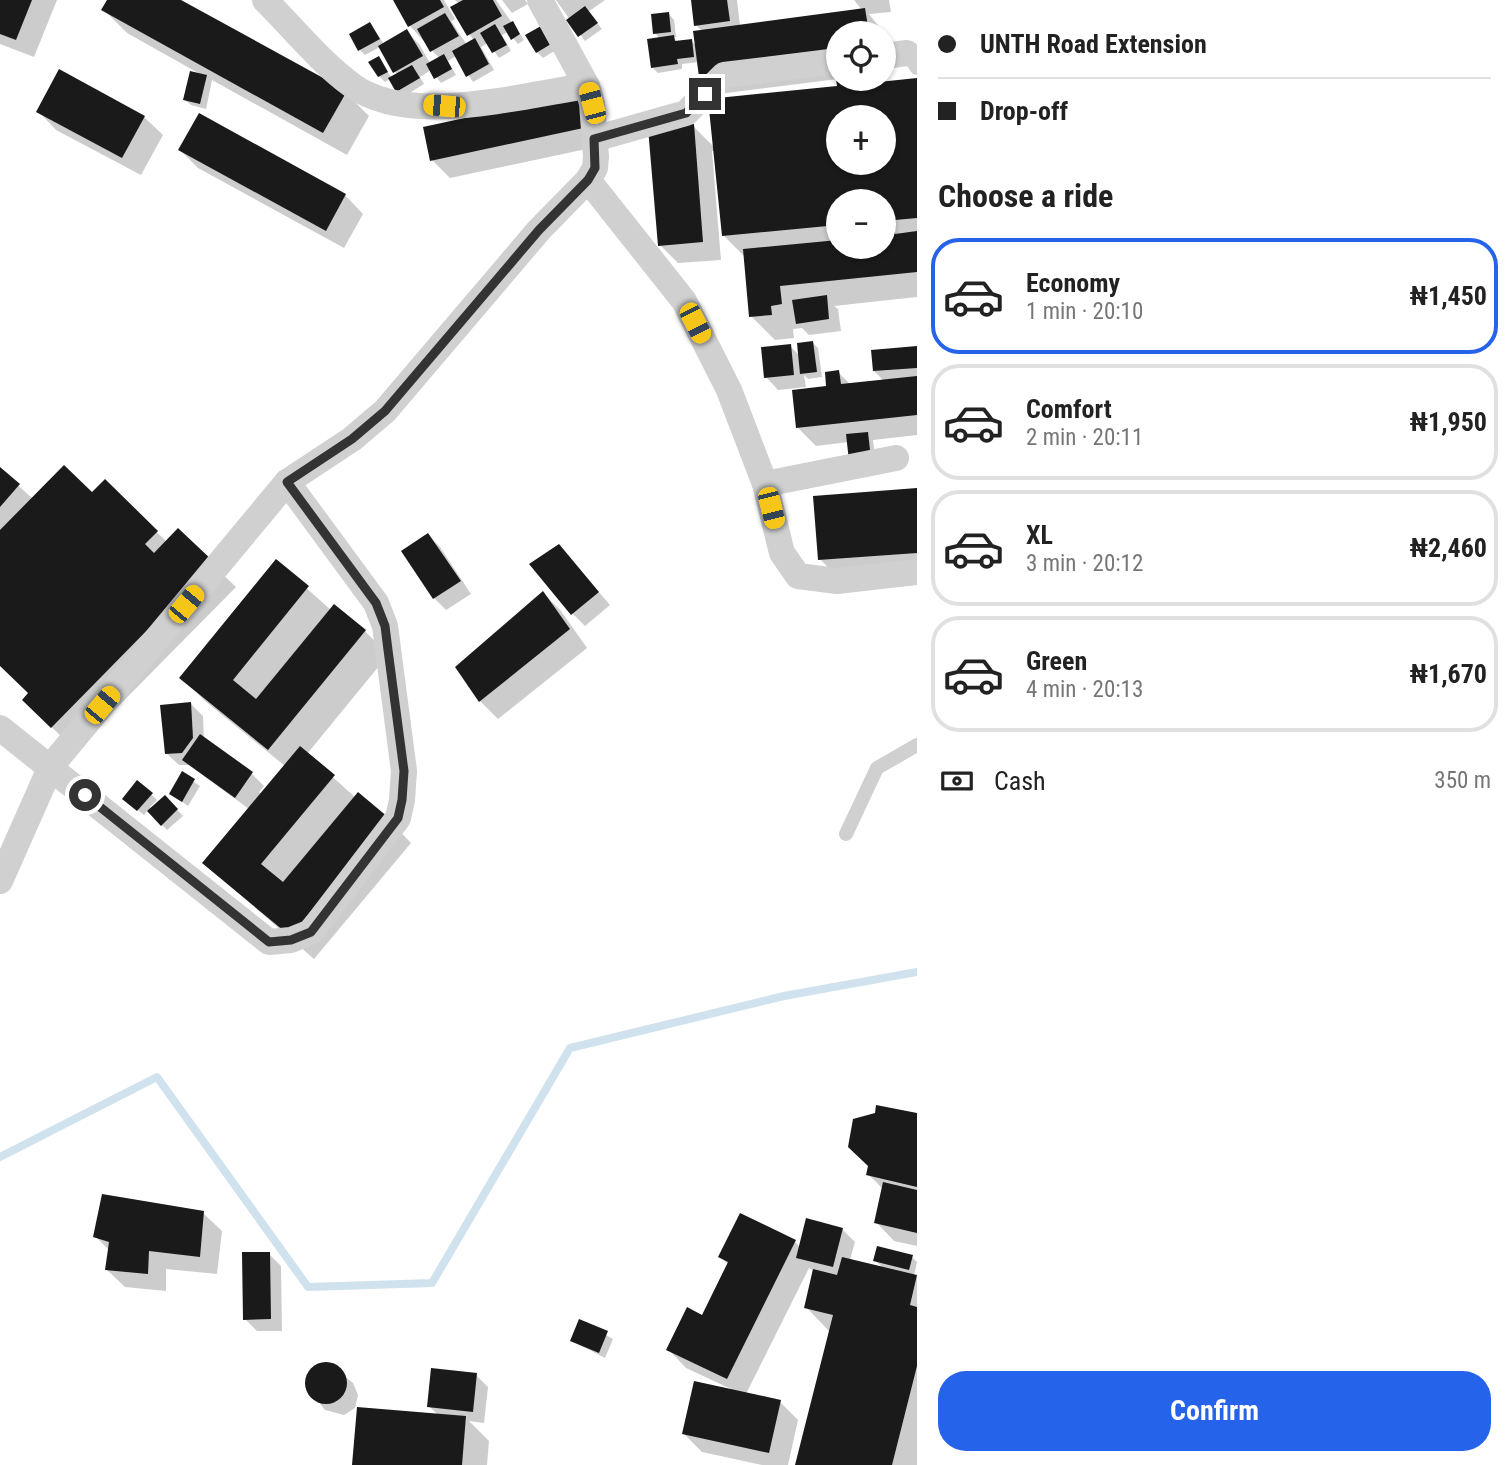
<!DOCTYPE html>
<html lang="en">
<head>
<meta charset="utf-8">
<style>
	body { margin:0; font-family:"Roboto Condensed",sans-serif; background:#f6f6f6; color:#222; height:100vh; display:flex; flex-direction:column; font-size:26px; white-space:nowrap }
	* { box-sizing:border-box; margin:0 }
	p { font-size:23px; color:#767676 }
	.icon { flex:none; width:38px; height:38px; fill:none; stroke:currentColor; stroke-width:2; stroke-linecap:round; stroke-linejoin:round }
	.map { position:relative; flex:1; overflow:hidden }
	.sheet { display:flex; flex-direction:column; background:#fff; width:595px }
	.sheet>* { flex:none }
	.top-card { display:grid; align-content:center; height:154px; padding:0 21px; background:#fff }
	.fabs { position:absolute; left:826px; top:21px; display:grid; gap:14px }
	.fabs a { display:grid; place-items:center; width:70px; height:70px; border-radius:50%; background:#fff; box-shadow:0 2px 5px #0004; font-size:35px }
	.end { position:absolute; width:32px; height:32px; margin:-16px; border:9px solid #333; background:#fff; box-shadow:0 0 0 4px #fff }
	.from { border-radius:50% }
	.car { position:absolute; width:21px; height:42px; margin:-21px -10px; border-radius:9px; box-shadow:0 0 5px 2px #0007; background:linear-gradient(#f5c518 24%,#345 0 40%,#f5c518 0 76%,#345 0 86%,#f5c518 0) }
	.top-card b { display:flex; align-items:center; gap:24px; height:66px; font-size:26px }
	.top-card b+b { border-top:2px solid #e0e0e0 }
	.top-card i { width:18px; height:18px; background:#222 }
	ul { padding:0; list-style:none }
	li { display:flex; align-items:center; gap:21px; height:116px; margin:0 14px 10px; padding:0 7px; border:4px solid #e0e0e0; border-radius:28px }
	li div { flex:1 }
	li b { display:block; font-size:26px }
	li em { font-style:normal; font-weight:700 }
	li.active { border-color:#2563eb }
	li>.icon { width:63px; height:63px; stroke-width:1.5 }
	h2 { padding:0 21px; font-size:32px; line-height:84px }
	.pay { display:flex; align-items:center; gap:18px; height:77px; padding:0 21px; font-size:26px }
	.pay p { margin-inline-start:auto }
	.action { display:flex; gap:14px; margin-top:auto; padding:14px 21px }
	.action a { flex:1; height:80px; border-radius:28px; background:#2563eb; color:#fff; font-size:28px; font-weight:700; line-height:80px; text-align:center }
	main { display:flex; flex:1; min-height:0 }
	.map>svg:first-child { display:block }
</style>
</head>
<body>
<main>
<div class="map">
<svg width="917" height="1465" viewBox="0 0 917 1465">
	<rect width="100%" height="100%" fill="#fff"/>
	<g fill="#0003" fill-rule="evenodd">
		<path d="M0,0H57L34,57L0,44Z"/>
		<path d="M109,0H177L346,93L369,116L347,155L212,80L206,109L191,105L185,100L200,74L127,33L104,10Z"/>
		<path d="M395,0H444L455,19L451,21L467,45L474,41L453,8L459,4L455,0H496L524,40L518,44L508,32L502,35L511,51L499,58L488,43L481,47L494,70L473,82L456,56L448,61L456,75L441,83L431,70L420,77L424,84L403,97L390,79L385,82L379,76L378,58L392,78L397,75L380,47L365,55L360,50L370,24L384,44L407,32L419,44L430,63L439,58L410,26Z"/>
		<path d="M502,0H525L528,4L512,13Z"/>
		<path d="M556,0H605L588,12L602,29L585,41Z"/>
		<path d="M692,0H737L740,26L863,11L854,0H889L891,12L869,14L884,33H838V79H850L857,86L917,80V297L834,306L838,309L841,331L809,335L802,328L793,329L794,338L775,340L751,316L745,257L723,235L715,151H712L721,260L678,263L660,245L693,126L715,148L839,88L838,79L719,94L701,76L699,62L682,64V69L658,73L652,67L660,39L655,33L669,14L674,20L676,37H673L679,43L691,41L697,46L702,31L696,25ZM838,117H884V163H838ZM838,201H884V247H838Z"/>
		<path d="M541,28L556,50L543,58L537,52Z"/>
		<path d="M60,72L144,117L163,135L141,175L56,130L38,111Z"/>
		<path d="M859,79H878L862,81Z"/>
		<path d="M580,95L605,145L450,178L432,160Z"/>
		<path d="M180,150L345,195L363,214L344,248L198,168Z"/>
		<path d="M813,343L818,348L822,377L808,379L804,375L806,387L778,390L766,377L790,346L800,356Z"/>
		<path d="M917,348V435L873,440L876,464L849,442L816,446L798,428L838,372L851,385L884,381L874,371Z"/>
		<path d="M0,469L33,499L92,494L105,482L167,542L178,531L236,587L75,750L24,700L31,693L0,664Z"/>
		<path d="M917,490V577L843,583L820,559Z"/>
		<path d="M428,535L440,547L471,594L446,610L434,598Z"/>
		<path d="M559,546L610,605L585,626L573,614Z"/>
		<path d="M276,561L331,610L334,606L365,631L388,655L307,754L356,798L388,819L411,843L314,959L204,863L249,809L189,765H179L166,753L191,704L203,716L204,740L252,774L264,786L259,792L262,794L285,766L205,701L181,677Z"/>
		<path d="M543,593L561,611L587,648L498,719L480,701Z"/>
		<path d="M182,774L200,786L188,806L171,794Z"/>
		<path d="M151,794L157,800L150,807L152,809L165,797L183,816L167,830L148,810L144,815L130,804Z"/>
		<path d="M877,1114H917V1246L894,1241L876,1222L883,1189L868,1174Z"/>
		<path d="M203,1213L222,1231L217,1274L166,1269V1291L125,1287L106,1269L109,1250L95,1236Z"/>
		<path d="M842,1229L855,1242L850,1260L884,1269L875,1260L912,1257L917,1262L914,1276L917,1277V1465H797L830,1332L806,1307L815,1271L809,1268L746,1394L780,1402L798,1420L788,1465H762L702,1452L684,1434L731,1389L686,1368L668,1349L703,1317L729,1265L720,1257L795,1242L801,1248Z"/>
		<path d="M269,1254L281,1266L282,1331H257L245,1319Z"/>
		<path d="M580,1321L613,1339L605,1358L572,1341Z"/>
		<path d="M329,1364L353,1383L358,1395L355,1408L344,1415L325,1410L307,1387L312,1370Z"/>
		<path d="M476,1375L488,1387L484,1423L469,1421L489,1441L487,1465H354L438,1415L429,1406Z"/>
	</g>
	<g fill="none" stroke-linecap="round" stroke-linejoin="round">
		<path stroke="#cfe2ee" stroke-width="8" d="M0,1157L157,1077L308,1287L432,1283L570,1048L784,996L917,972"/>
	</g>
	<g fill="#1a1a1a" fill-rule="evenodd">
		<path d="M0,0H32L16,40L0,34Z"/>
		<path d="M107,0H181L347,91L323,133L101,10Z"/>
		<path d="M393,0H440L444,7L408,27Z"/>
		<path d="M463,0H493L502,16L467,36L450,7Z"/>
		<path d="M691,0H727L730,21L694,26Z"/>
		<path d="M585,6L598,23L578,37L566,20Z"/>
		<path d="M865,8L869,33H838V59L699,77L693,31Z"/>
		<path d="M669,12L671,32L653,34L651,14Z"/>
		<path d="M445,13L459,36L430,52L417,29Z"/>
		<path d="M513,21L520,34L511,40L503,26Z"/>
		<path d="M370,22L380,39L358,51L349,34Z"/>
		<path d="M495,24L507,45L492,53L480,33Z"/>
		<path d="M541,26L551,44L536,53L525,35Z"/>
		<path d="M407,29L423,56L393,73L378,46Z"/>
		<path d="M674,35L675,41L692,39L694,57L677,59L678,64L651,68L647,39Z"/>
		<path d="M475,38L489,64L466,77L452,51Z"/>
		<path d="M444,54L452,69L434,79L426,64Z"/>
		<path d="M379,56L388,72L378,77L368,62Z"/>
		<path d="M412,65L420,78L396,92L388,78Z"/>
		<path d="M59,69L145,116L122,158L36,112Z"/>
		<path d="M190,71L207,75L200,104L183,100Z"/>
		<path d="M917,78V218L884,221V201H838V225L722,236L708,99L837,86L836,79H849L850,85ZM838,117H884V163H838Z"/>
		<path d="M580,93L588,127L430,161L423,127Z"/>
		<path d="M199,113L346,194L326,231L178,150Z"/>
		<path d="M694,124L703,242L658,246L648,128Z"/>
		<path d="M894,223L895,234L917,231V272L780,286L782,304L771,306L772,315L749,317L743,249L838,240V247H884V224Z"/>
		<path d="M827,295L829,319L796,324L792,300Z"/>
		<path d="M813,341L817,372L800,374L797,343Z"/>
		<path d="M791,344L794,375L764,378L761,347Z"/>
		<path d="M917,346V368L873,371L871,350Z"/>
		<path d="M839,370L841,384L917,376V415L796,428L792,390L826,386L825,372Z"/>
		<path d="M868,432L871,459L849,461L846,434Z"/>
		<path d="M64,465L92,492L105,479L158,531L145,544L154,553L178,528L214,562L51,728L22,700L28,693L0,666V530Z"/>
		<path d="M0,467L20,484L0,507Z"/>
		<path d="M917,488V553L818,560L813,496Z"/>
		<path d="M428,533L461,581L433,599L401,551Z"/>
		<path d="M559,544L599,592L571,615L529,564Z"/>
		<path d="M276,559L309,586L233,680L256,699L334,604L366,630L268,750L179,678Z"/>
		<path d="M543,591L570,629L479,702L455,667Z"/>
		<path d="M191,702L193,738L182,753L165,754L160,705Z"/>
		<path d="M200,734L253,772L235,798L182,760Z"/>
		<path d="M300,746L335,775L261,864L283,882L358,792L389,818L290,936L202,863Z"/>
		<path d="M182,771L195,779L182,802L169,794Z"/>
		<path d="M137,780L153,793L137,811L122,799Z"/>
		<path d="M165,795L178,809L161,826L147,811Z"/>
		<path d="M876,1105L917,1113V1187L866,1175L868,1166L848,1147L853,1119L875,1113Z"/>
		<path d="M883,1182L917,1190V1233L874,1223Z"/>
		<path d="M102,1194L204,1211L200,1257L149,1251L148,1274L105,1270L109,1242L93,1237Z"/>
		<path d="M740,1213L796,1240L727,1379L666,1350L687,1307L702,1315L728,1262L718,1257Z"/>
		<path d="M806,1218L843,1228L833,1267L796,1258Z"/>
		<path d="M877,1246L913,1255L909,1270L873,1261Z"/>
		<path d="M242,1252H270L271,1319L243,1320Z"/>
		<path d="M842,1257L917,1275L910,1305L917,1307V1366L892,1465H795L833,1315L804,1308L813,1269L837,1275Z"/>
		<path d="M579,1319L608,1331L599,1353L570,1341Z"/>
		<circle cx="326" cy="1383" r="21"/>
		<path d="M431,1368L477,1373L473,1412L427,1407Z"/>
		<path d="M694,1381L781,1400L769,1453L682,1434Z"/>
		<path d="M357,1407L466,1416L462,1465H352Z"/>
	</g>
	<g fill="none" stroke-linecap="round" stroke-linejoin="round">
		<g stroke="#d0d0d0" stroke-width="14">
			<path d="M907,53L917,68"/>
			<path d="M846,834L877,768L917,745"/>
		</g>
		<g stroke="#d0d0d0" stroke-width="26">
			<path d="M540,0L587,86"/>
			<path d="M884,56L907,53"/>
			<path d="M594,139L686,113L724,75L838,61"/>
			<path d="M588,180L684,301L729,390L765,484L782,553L798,576L837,581L917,572"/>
			<path d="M765,484L896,458"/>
			<path d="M0,728L269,942L291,940L311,932L398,818L402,800L404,771L385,626L376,603L287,482L352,439L385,411L539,230L588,180L595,168L596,157L592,103L587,86C522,95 410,127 353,86C320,62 293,28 265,0"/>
			<path d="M0,881L51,766L287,482"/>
		</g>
	</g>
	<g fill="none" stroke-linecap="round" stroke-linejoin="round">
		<path stroke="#333" stroke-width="9" d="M85,795L269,942L291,940L311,932L398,818L402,800L404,771L388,650L385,626L376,603L287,482L352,439L385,411L539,230L588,180L595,168L594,139L686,113L705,94"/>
	</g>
</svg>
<div class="fabs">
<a><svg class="icon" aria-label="locate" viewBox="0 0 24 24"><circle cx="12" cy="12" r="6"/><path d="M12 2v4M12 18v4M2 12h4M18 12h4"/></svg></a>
<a>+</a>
<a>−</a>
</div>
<i class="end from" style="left:85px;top:795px"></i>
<i class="end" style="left:705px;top:94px"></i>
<i class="car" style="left:592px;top:103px;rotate:345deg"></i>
<i class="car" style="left:444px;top:106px;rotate:275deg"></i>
<i class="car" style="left:695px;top:323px;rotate:153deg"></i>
<i class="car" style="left:771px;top:508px;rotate:166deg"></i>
<i class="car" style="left:186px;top:604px;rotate:40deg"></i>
<i class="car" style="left:102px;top:705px;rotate:40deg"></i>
</div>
<section class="sheet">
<div class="top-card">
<b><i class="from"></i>UNTH Road Extension</b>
<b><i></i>Drop-off</b>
</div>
<h2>Choose a ride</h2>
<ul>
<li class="active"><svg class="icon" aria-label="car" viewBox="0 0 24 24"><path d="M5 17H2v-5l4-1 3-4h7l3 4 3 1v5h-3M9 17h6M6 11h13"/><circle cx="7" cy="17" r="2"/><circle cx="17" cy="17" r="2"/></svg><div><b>Economy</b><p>1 min · 20:10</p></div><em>₦1,450</em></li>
<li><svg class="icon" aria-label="car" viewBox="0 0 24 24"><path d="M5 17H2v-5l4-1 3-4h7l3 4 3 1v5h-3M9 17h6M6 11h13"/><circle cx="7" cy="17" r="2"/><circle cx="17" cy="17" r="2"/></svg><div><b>Comfort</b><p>2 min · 20:11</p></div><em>₦1,950</em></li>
<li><svg class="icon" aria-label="car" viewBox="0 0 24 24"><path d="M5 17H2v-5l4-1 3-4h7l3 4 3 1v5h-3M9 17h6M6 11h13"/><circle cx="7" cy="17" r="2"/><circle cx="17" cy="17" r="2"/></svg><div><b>XL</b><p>3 min · 20:12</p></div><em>₦2,460</em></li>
<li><svg class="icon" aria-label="car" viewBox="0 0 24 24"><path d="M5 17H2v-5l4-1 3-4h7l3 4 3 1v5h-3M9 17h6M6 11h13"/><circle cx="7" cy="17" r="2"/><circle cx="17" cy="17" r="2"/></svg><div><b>Green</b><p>4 min · 20:13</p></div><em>₦1,670</em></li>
</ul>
<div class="pay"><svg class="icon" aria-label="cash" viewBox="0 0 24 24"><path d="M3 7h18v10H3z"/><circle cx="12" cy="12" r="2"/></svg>Cash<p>350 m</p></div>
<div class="action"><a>Confirm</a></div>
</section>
</main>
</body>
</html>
